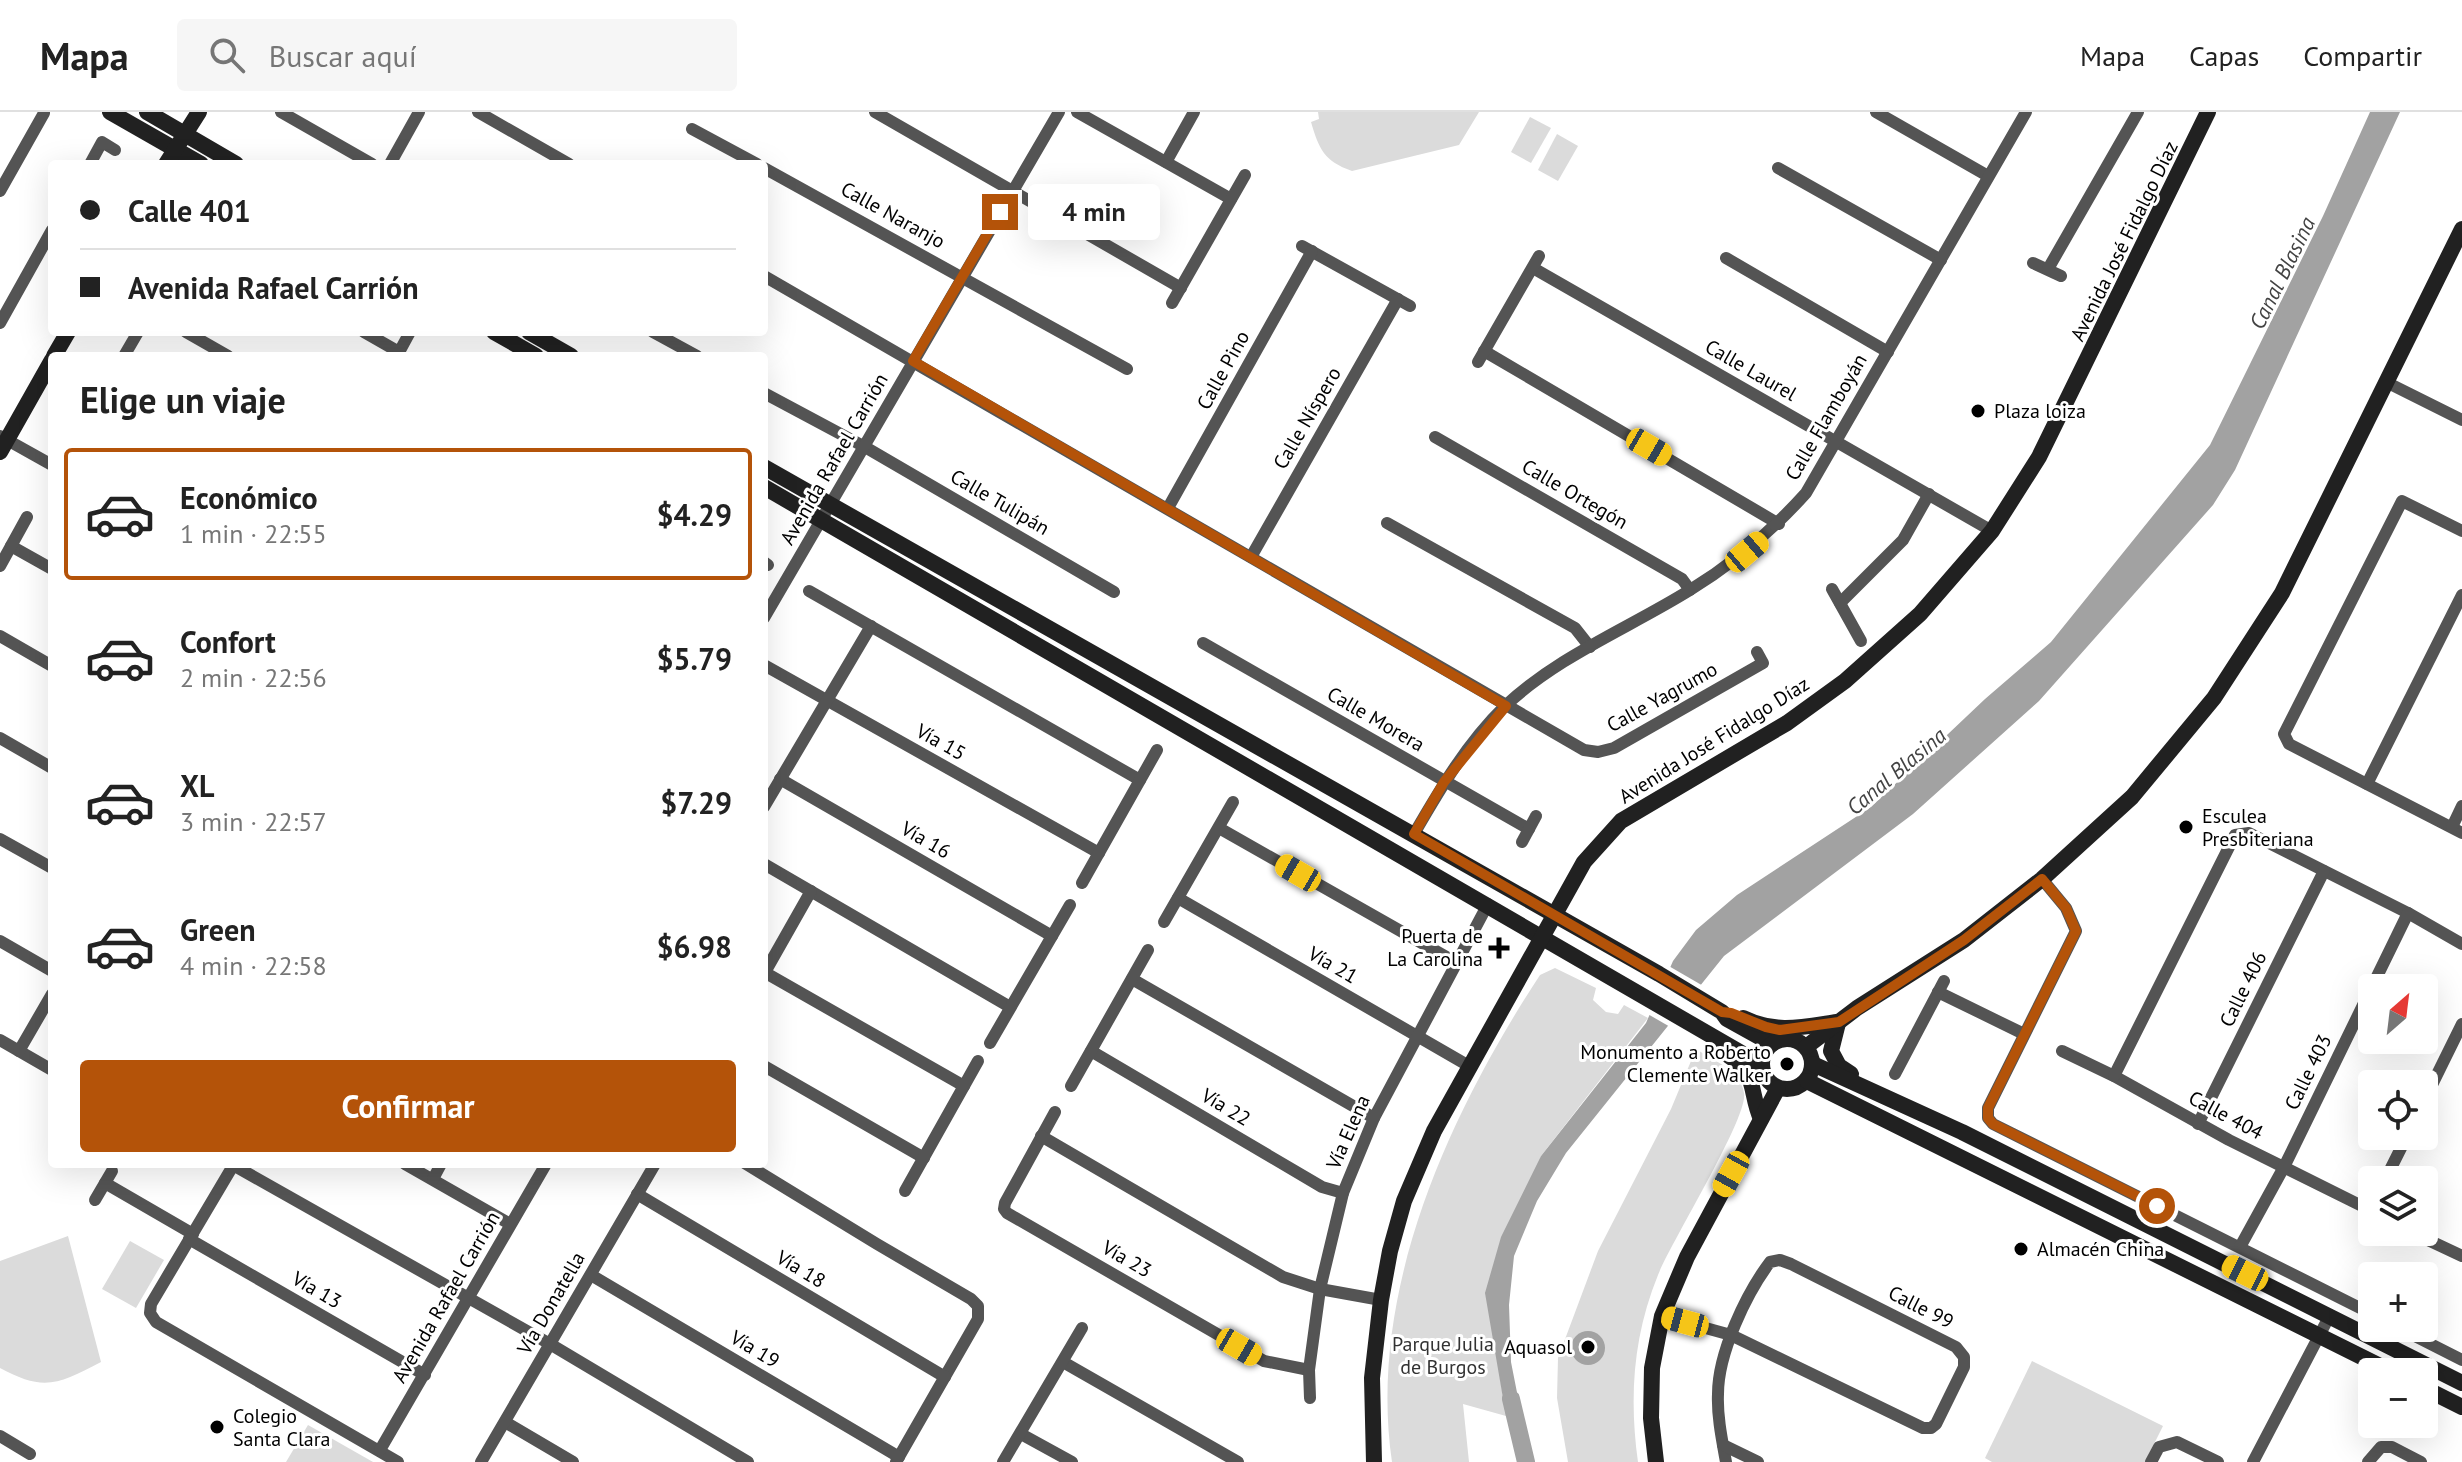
<!DOCTYPE html>
<html lang="es">
<head>
<meta charset="utf-8">
<style>
	body { margin:0; font-family:"PT Sans",sans-serif; background:#f6f6f6; color:#222; height:100vh; display:flex; flex-direction:column; font-size:30px; white-space:nowrap }
	* { box-sizing:border-box; margin:0 }
	p { font-size:26px; color:#767676 }
	.icon { flex:none; width:44px; height:44px; fill:none; stroke:currentColor; stroke-width:2; stroke-linecap:round; stroke-linejoin:round }
	.map { position:relative; flex:1; overflow:hidden }
	.side { position:absolute; left:48px; top:240px; width:720px; height:816px; display:flex; flex-direction:column; background:#fff; border-radius:8px; box-shadow:0 8px 32px #0002 }
	.side>* { flex:none }
	.guide { position:absolute; left:48px; top:48px; width:720px; height:176px; border-radius:8px; box-shadow:0 8px 32px #0002; display:grid; align-content:center; height:176px; padding:0 32px; background:#fff }
	.needle { width:52px; rotate:28deg }
	.controls { position:absolute; left:2358px; top:862px; display:grid; gap:16px }
	.controls a { display:grid; place-items:center; width:80px; height:80px; border-radius:8px; background:#fff; box-shadow:0 8px 32px #0002; font-size:40px }
	.end { position:absolute; width:36px; height:36px; margin:-18px; border:10px solid #b45309; background:#fff; box-shadow:0 0 0 4px #fff }
	.from { border-radius:50% }
	.bubble { position:absolute; height:56px; border-radius:8px; background:#fff; box-shadow:0 8px 32px #0002; font-size:26px; font-weight:600; line-height:56px; text-align:center }
	.car { position:absolute; width:24px; height:48px; margin:-24px -12px; border-radius:10px; box-shadow:0 0 6px 2px #0007; background:linear-gradient(#f5c518 24%,#345 0 40%,#f5c518 0 76%,#345 0 86%,#f5c518 0) }
	.guide b { display:flex; align-items:center; gap:28px; height:76px; font-size:30px }
	.guide b+b { border-top:2px solid #e0e0e0 }
	.guide i { width:20px; height:20px; background:#222 }
	ul { padding:0; list-style:none }
	li { display:flex; align-items:center; gap:24px; height:132px; margin:0 16px 12px; padding:0 16px; border:4px solid transparent; border-radius:8px }
	li div { flex:1 }
	li b { display:block; font-size:30px }
	li em { font-style:normal; font-weight:600 }
	li.on { border-color:#b45309 }
	li>.icon { width:72px; height:72px; stroke-width:1.5 }
	h2 { padding:0 32px; font-size:36px; line-height:96px }
	.cta { display:flex; gap:16px; margin-top:auto; padding:16px 32px }
	.cta a { flex:1; height:92px; border-radius:8px; background:#b45309; color:#fff; font-size:32px; font-weight:600; line-height:92px; text-align:center }
	header { display:flex; align-items:center; gap:48px; box-sizing:border-box; height:112px; padding:0 40px; background:#fff; border-bottom:2px solid #e0e0e0 }
	header strong { font-size:38px }
	nav { display:flex; gap:44px; margin-inline-start:auto; font-size:28px }
	.search { width:560px; height:72px; background:#f6f6f6; display:flex; align-items:center; gap:20px; box-sizing:border-box; padding:0 28px; border-radius:8px; color:#767676; font-size:30px }
	.map>svg:first-child { display:block }
</style>
</head>
<body>
<header>
<strong>Mapa</strong>
<div class="search"><svg class="icon" aria-label="search" viewBox="0 0 24 24"><circle cx="10" cy="10" r="6"/><path d="M15 15l6 6"/></svg>Buscar aquí</div>
<nav><a>Mapa</a><a>Capas</a><a>Compartir</a></nav>
</header>
<div class="map">
<svg width="2462" height="1350" viewBox="0 0 2462 1350">
	<rect width="100%" height="100%" fill="#fff"/>
	<g fill="#dbdbdb">
		<path d="M1318,0H1479L1459,33L1352,59C1324,49 1319,37 1311,10L1319,7Z"/>
		<path d="M1530,5L1551,16L1531,51L1511,40Z"/>
		<path d="M1557,22L1578,34L1558,69L1538,58Z"/>
		<path d="M1555,856L1596,876L1593,888L1606,900L1618,902L1624,893L1648,906L1541,1044L1492,1214L1506,1304L1463,1292L1469,1350H1392C1367,1180 1449,1002 1540,863Z"/>
		<path d="M1696,937C1713,948 1741,959 1744,981C1749,1004 1671,1130 1658,1163C1633,1224 1629,1286 1638,1350H1568L1557,1286L1558,1246L1598,1139L1671,997Z"/>
		<path d="M68,1124L101,1250C59,1272 44,1280 0,1256V1149Z"/>
		<path d="M130,1129L164,1148L136,1196L102,1177Z"/>
		<path d="M2032,1249L2163,1314L2145,1350H1992L1985,1346Z"/>
		<path d="M308,1313L373,1350H286Z"/>
	</g>
	<g fill="#a2a2a2">
		<path d="M2370,0H2400L2235,358L2213,393L2039,589L1913,702L1724,844L1566,1041L1537,1089L1514,1144L1509,1193L1511,1250L1523,1311L1506,1304L1485,1181L1501,1125L1541,1044L1646,911L1673,849L1696,818L1737,783L1871,695L1985,587L2051,530L2210,333L2323,104Z"/>
		<circle cx="1588" cy="1236" r="17"/>
	</g>
	<path fill="#fff" d="M1667,853L1705,875L1672,916L1646,901Z"/>
	<g fill="none" stroke-linecap="round" stroke-linejoin="round">
		<path stroke="#a2a2a2" stroke-width="18" d="M1511,1287L1526,1350"/>
		<g stroke="#545454" stroke-width="12">
			<path d="M281,0L372,52"/>
			<path d="M478,0L569,52"/>
			<path d="M875,0L1181,176"/>
			<path d="M1077,0L1231,87"/>
			<path d="M1876,0L1988,64"/>
			<path d="M692,17L757,52"/>
			<path d="M1166,50L1194,0"/>
			<path d="M90,52L102,30L115,38"/>
			<path d="M390,52L419,0"/>
			<path d="M764,56L1127,257"/>
			<path d="M1778,56L1941,148"/>
			<path d="M0,79L44,1"/>
			<path d="M1302,134L1410,194"/>
			<path d="M1726,146L1888,240"/>
			<path d="M2033,151L2061,164"/>
			<path d="M1533,156L1992,419"/>
			<path d="M2048,157L2138,0"/>
			<path d="M764,164L1584,638L1598,640L1614,636L1763,551L1757,540"/>
			<path d="M1172,191L1245,63"/>
			<path d="M0,211L52,118"/>
			<path d="M186,220L228,244"/>
			<path d="M364,220L399,240"/>
			<path d="M653,220L697,244"/>
			<path d="M1484,239L1779,412"/>
			<path d="M124,244L138,220"/>
			<path d="M397,244L410,220"/>
			<path d="M1478,250L1539,144"/>
			<path d="M2388,271L2462,308"/>
			<path d="M764,281L865,335L1114,480"/>
			<path d="M0,324L52,353"/>
			<path d="M1435,325L1682,467L1690,478"/>
			<path d="M1168,396L1312,139"/>
			<path d="M1387,411L1575,516L1590,535"/>
			<path d="M2462,419L2402,389L2284,622L2289,632L2462,721"/>
			<path d="M11,434L52,457"/>
			<path d="M1251,445L1398,187"/>
			<path d="M764,450L768,453"/>
			<path d="M0,454L27,405"/>
			<path d="M1832,477L1861,529"/>
			<path d="M809,479L1140,668"/>
			<path d="M1840,491L1903,428L1929,382"/>
			<path d="M764,506L1059,0"/>
			<path d="M0,524L52,554"/>
			<path d="M1203,531L1529,717"/>
			<path d="M764,553L1099,741"/>
			<path d="M0,626L52,656"/>
			<path d="M780,667L1052,824"/>
			<path d="M2367,672L2462,483"/>
			<path d="M764,695L871,514"/>
			<path d="M2452,715L2462,694"/>
			<path d="M1219,716L1457,851"/>
			<path d="M1414,722C1440,677 1467,631 1505,594C1558,544 1629,516 1690,478C1734,451 1771,420 1806,381L2026,0"/>
			<path d="M0,727L52,756"/>
			<path d="M1522,730L1536,704"/>
			<path d="M764,752L1010,895"/>
			<path d="M2042,767L2066,796L2076,819L1988,996V1006L1993,1012L2372,1202"/>
			<path d="M1082,771L1157,638"/>
			<path d="M1178,786L1469,954"/>
			<path d="M1164,810L1233,690"/>
			<path d="M0,829L52,859"/>
			<path d="M764,860L964,974"/>
			<path d="M764,862L811,779"/>
			<path d="M1132,867L1374,1006"/>
			<path d="M1938,880L2024,922"/>
			<path d="M0,928L52,958"/>
			<path d="M990,931L1070,793"/>
			<path d="M19,939L52,882"/>
			<path d="M1091,939L1322,1075L1343,1081"/>
			<path d="M2062,939L2114,964L2229,1028L2372,1099"/>
			<path d="M764,954L924,1046"/>
			<path d="M1895,962L1944,869"/>
			<path d="M2114,964L2235,723L2249,721L2408,801L2462,832"/>
			<path d="M1071,974L1148,838"/>
			<path d="M2424,989L2462,912"/>
			<path d="M1055,1000L1005,1091L1004,1097L1007,1101L1264,1249L1309,1258"/>
			<path d="M2198,1012L2324,759"/>
			<path d="M1041,1024L1283,1165L1320,1177L1381,1188"/>
			<path d="M234,1052L151,1192L150,1201L156,1210L398,1350"/>
			<path d="M405,1052L510,1112"/>
			<path d="M746,1052L877,1132L971,1187L978,1194V1207L896,1350"/>
			<path d="M233,1053L550,1232L748,1350"/>
			<path d="M433,1067L441,1052"/>
			<path d="M2385,1068L2407,1024"/>
			<path d="M105,1071L193,1122"/>
			<path d="M905,1079L978,949"/>
			<path d="M637,1082L945,1265"/>
			<path d="M95,1088L112,1059"/>
			<path d="M2411,1120L2462,1144"/>
			<path d="M189,1127L425,1263"/>
			<path d="M2240,1135L2284,1055L2408,801"/>
			<path d="M591,1163L899,1345"/>
			<path d="M1662,1204L1731,1223L1923,1316H1931L1936,1312L1964,1255V1245L1956,1235L1791,1152L1780,1148L1770,1150C1746,1182 1718,1241 1718,1282C1717,1304 1722,1328 1726,1350"/>
			<path d="M2399,1216L2462,1248"/>
			<path d="M1063,1250L1238,1350"/>
			<path d="M1310,1286L1309,1258L1320,1177L1343,1081L1374,1006L1488,792"/>
			<path d="M505,1310L573,1350"/>
			<path d="M1021,1322L1072,1350"/>
			<path d="M0,1324L30,1342"/>
			<path d="M1723,1333L1758,1350"/>
			<path d="M380,1338L546,1052"/>
			<path d="M481,1350L655,1052"/>
			<path d="M1003,1350L1082,1216"/>
			<path d="M2151,1350L2159,1335L2177,1330L2218,1350"/>
			<path d="M2253,1350L2330,1203"/>
			<path d="M2368,1350L2381,1335H2392L2421,1350"/>
		</g>
		<g stroke="#212121" stroke-width="16">
			<path d="M110,0L201,52"/>
			<path d="M147,0L236,52"/>
			<path d="M166,52L199,0"/>
			<path d="M494,220L536,244"/>
			<path d="M529,220L571,244"/>
			<path d="M54,244L68,220"/>
			<path d="M0,340L52,248"/>
			<path d="M764,355L1659,862L1722,900L1727,907L1772,932"/>
			<path d="M764,375L1762,953"/>
			<path d="M1743,906C1775,922 1803,915 1837,910"/>
			<path d="M1838,911L1831,939L1839,954L1851,962"/>
			<circle cx="1787" cy="952" r="25"/>
			<path d="M1806,935L1857,896L1964,828L2042,767L2132,685L2214,586L2282,481L2462,117"/>
			<path d="M1729,944C1758,962 1749,980 1761,1007"/>
			<path d="M1813,952L1962,1020L2462,1271"/>
			<path d="M1807,969L2392,1260"/>
			<path d="M2424,1276L2462,1295"/>
			<path d="M1374,1350L1372,1266L1381,1188L1390,1139L1404,1089L1434,1019L1584,750L1621,709L1787,611L1845,569L1920,502L1992,419L2039,345L2208,0"/>
			<path d="M1656,1350L1651,1306L1652,1256L1662,1204L1687,1145L1778,976"/>
		</g>
	</g>
	<g fill="none" stroke-linecap="round" stroke-linejoin="round">
		<path stroke="#b45309" stroke-width="10" d="M1000,100L913,249L1506,594L1444,670L1414,722L1722,900L1731,901L1766,915L1780,918L1839,910L1964,828L2042,767L2066,796L2076,819L1988,996V1006L1993,1012L2157,1094"/>
	</g>
	<g fill="#000" stroke="#fff" stroke-width="3">
		<circle cx="1978" cy="299" r="8"/>
		<circle cx="2186" cy="715" r="8"/>
		<path d="M1495 824h8v8h8v8h-8v8h-8v-8h-8v-8h8z"/>
		<circle cx="1787" cy="952" r="8"/>
		<circle cx="2021" cy="1137" r="8"/>
		<circle cx="1588" cy="1235" r="8"/>
		<circle cx="217" cy="1315" r="8"/>
	</g>
	<g text-anchor="middle" dominant-baseline="central" stroke-width="6" stroke-linejoin="round" paint-order="stroke">
		<g font-size="20" fill="#000" stroke="#fff">
			<text transform="translate(893 103) rotate(29)">Calle Naranjo</text>
			<text transform="translate(2124 129) rotate(-64)">Avenida José Fidalgo Díaz</text>
			<text transform="translate(1223 258) rotate(-61)">Calle Pino</text>
			<text transform="translate(1751 258) rotate(30)">Calle Laurel</text>
			<text transform="translate(1826 305) rotate(-60)">Calle Flamboyán</text>
			<text transform="translate(1307 306) rotate(-60)">Calle Níspero</text>
			<text transform="translate(834 347) rotate(-60)">Avenida Rafael Carrión</text>
			<text transform="translate(1575 382) rotate(30)">Calle Ortegón</text>
			<text transform="translate(1000 390) rotate(30)">Calle Tulipán</text>
			<text transform="translate(1662 585) rotate(-29)">Calle Yagrumo</text>
			<text transform="translate(1376 607) rotate(30)">Calle Morera</text>
			<text transform="translate(1714 628) rotate(-32)">Avenida José Fidalgo Díaz</text>
			<text transform="translate(941 630) rotate(29)">Vía 15</text>
			<text transform="translate(926 728) rotate(30)">Vía 16</text>
			<text transform="translate(1333 853) rotate(30)">Vía 21</text>
			<text transform="translate(2243 877) rotate(-64)">Calle 406</text>
			<text transform="translate(2308 960) rotate(-64)">Calle 403</text>
			<text transform="translate(1226 995) rotate(31)">Vía 22</text>
			<text transform="translate(2226 1003) rotate(28)">Calle 404</text>
			<text transform="translate(1348 1020) rotate(-66)">Vía Elena</text>
			<text transform="translate(1127 1147) rotate(30)">Vía 23</text>
			<text transform="translate(801 1157) rotate(31)">Vía 18</text>
			<text transform="translate(317 1178) rotate(30)">Vía 13</text>
			<text transform="translate(446 1185) rotate(-60)">Avenida Rafael Carrión</text>
			<text transform="translate(551 1191) rotate(-60)">Vía Donatella</text>
			<text transform="translate(1921 1195) rotate(27)">Calle 99</text>
			<text transform="translate(755 1237) rotate(31)">Vía 19</text>
		</g>
		<g font-size="20" fill="#000" stroke="#fff" text-anchor="start">
			<text x="1994" y="299">Plaza loiza</text>
			<text x="2202" y="704">Esculea<tspan x="2202" dy="23">Presbiteriana</tspan></text>
			<text x="1483" y="824" text-anchor="end">Puerta de<tspan x="1483" dy="23">La Carolina</tspan></text>
			<text x="1771" y="940" text-anchor="end">Monumento a Roberto<tspan x="1771" dy="23">Clemente Walker</tspan></text>
			<text x="2037" y="1137">Almacén China</text>
			<text x="1572" y="1235" text-anchor="end">Aquasol</text>
			<text x="233" y="1304">Colegio<tspan x="233" dy="23">Santa Clara</tspan></text>
		</g>
		<g font-size="20" fill="#323232" stroke="#fff">
			<text x="1443" y="1232">Parque Julia<tspan x="1443" dy="23">de Burgos</tspan></text>
		</g>
		<g font-size="22" font-style="italic" fill="#434343" stroke="#fff">
			<text transform="translate(2282 161) rotate(-64)">Canal Blasina</text>
			<text transform="translate(1896 659) rotate(-40)">Canal Blasina</text>
		</g>
	</g>
</svg>
<div class="controls">
<a><svg class="needle" viewBox="-14 -14 28 28"><path d="M0-13l5 13h-10z" fill="#e53935"/><path d="M0 13l5-13h-10z" fill="#767676"/></svg></a>
<a><svg class="icon" aria-label="locate" viewBox="0 0 24 24"><circle cx="12" cy="12" r="6"/><path d="M12 2v4M12 18v4M2 12h4M18 12h4"/></svg></a>
<a><svg class="icon" aria-label="layers" viewBox="0 0 24 24"><path d="M12 4l9 5-9 5-9-5zM3 14l9 5 9-5"/></svg></a>
<a>+</a>
<a>−</a>
</div>
<i class="end from" style="left:2157px;top:1094px"></i>
<i class="end" style="left:1000px;top:100px"></i>
<div class="bubble" style="left:1028px;top:72px;width:132px">4 min</div>
<i class="car" style="left:1649px;top:335px;rotate:120deg"></i>
<i class="car" style="left:1747px;top:440px;rotate:50deg"></i>
<i class="car" style="left:1298px;top:761px;rotate:300deg"></i>
<i class="car" style="left:1731px;top:1062px;rotate:209deg"></i>
<i class="car" style="left:2245px;top:1161px;rotate:296deg"></i>
<i class="car" style="left:1685px;top:1210px;rotate:285deg"></i>
<i class="car" style="left:1239px;top:1235px;rotate:120deg"></i>
<div class="guide">
<b><i class="from"></i>Calle 401</b>
<b><i></i>Avenida Rafael Carrión</b>
</div>
<section class="side">
<h2>Elige un viaje</h2>
<ul>
<li class="on"><svg class="icon" aria-label="car" viewBox="0 0 24 24"><path d="M5 17H2v-5l4-1 3-4h7l3 4 3 1v5h-3M9 17h6M6 11h13"/><circle cx="7" cy="17" r="2"/><circle cx="17" cy="17" r="2"/></svg><div><b>Económico</b><p>1 min · 22:55</p></div><em>$4.29</em></li>
<li><svg class="icon" aria-label="car" viewBox="0 0 24 24"><path d="M5 17H2v-5l4-1 3-4h7l3 4 3 1v5h-3M9 17h6M6 11h13"/><circle cx="7" cy="17" r="2"/><circle cx="17" cy="17" r="2"/></svg><div><b>Confort</b><p>2 min · 22:56</p></div><em>$5.79</em></li>
<li><svg class="icon" aria-label="car" viewBox="0 0 24 24"><path d="M5 17H2v-5l4-1 3-4h7l3 4 3 1v5h-3M9 17h6M6 11h13"/><circle cx="7" cy="17" r="2"/><circle cx="17" cy="17" r="2"/></svg><div><b>XL</b><p>3 min · 22:57</p></div><em>$7.29</em></li>
<li><svg class="icon" aria-label="car" viewBox="0 0 24 24"><path d="M5 17H2v-5l4-1 3-4h7l3 4 3 1v5h-3M9 17h6M6 11h13"/><circle cx="7" cy="17" r="2"/><circle cx="17" cy="17" r="2"/></svg><div><b>Green</b><p>4 min · 22:58</p></div><em>$6.98</em></li>
</ul>
<div class="cta"><a>Confirmar</a></div>
</section>
</div>
</body>
</html>
